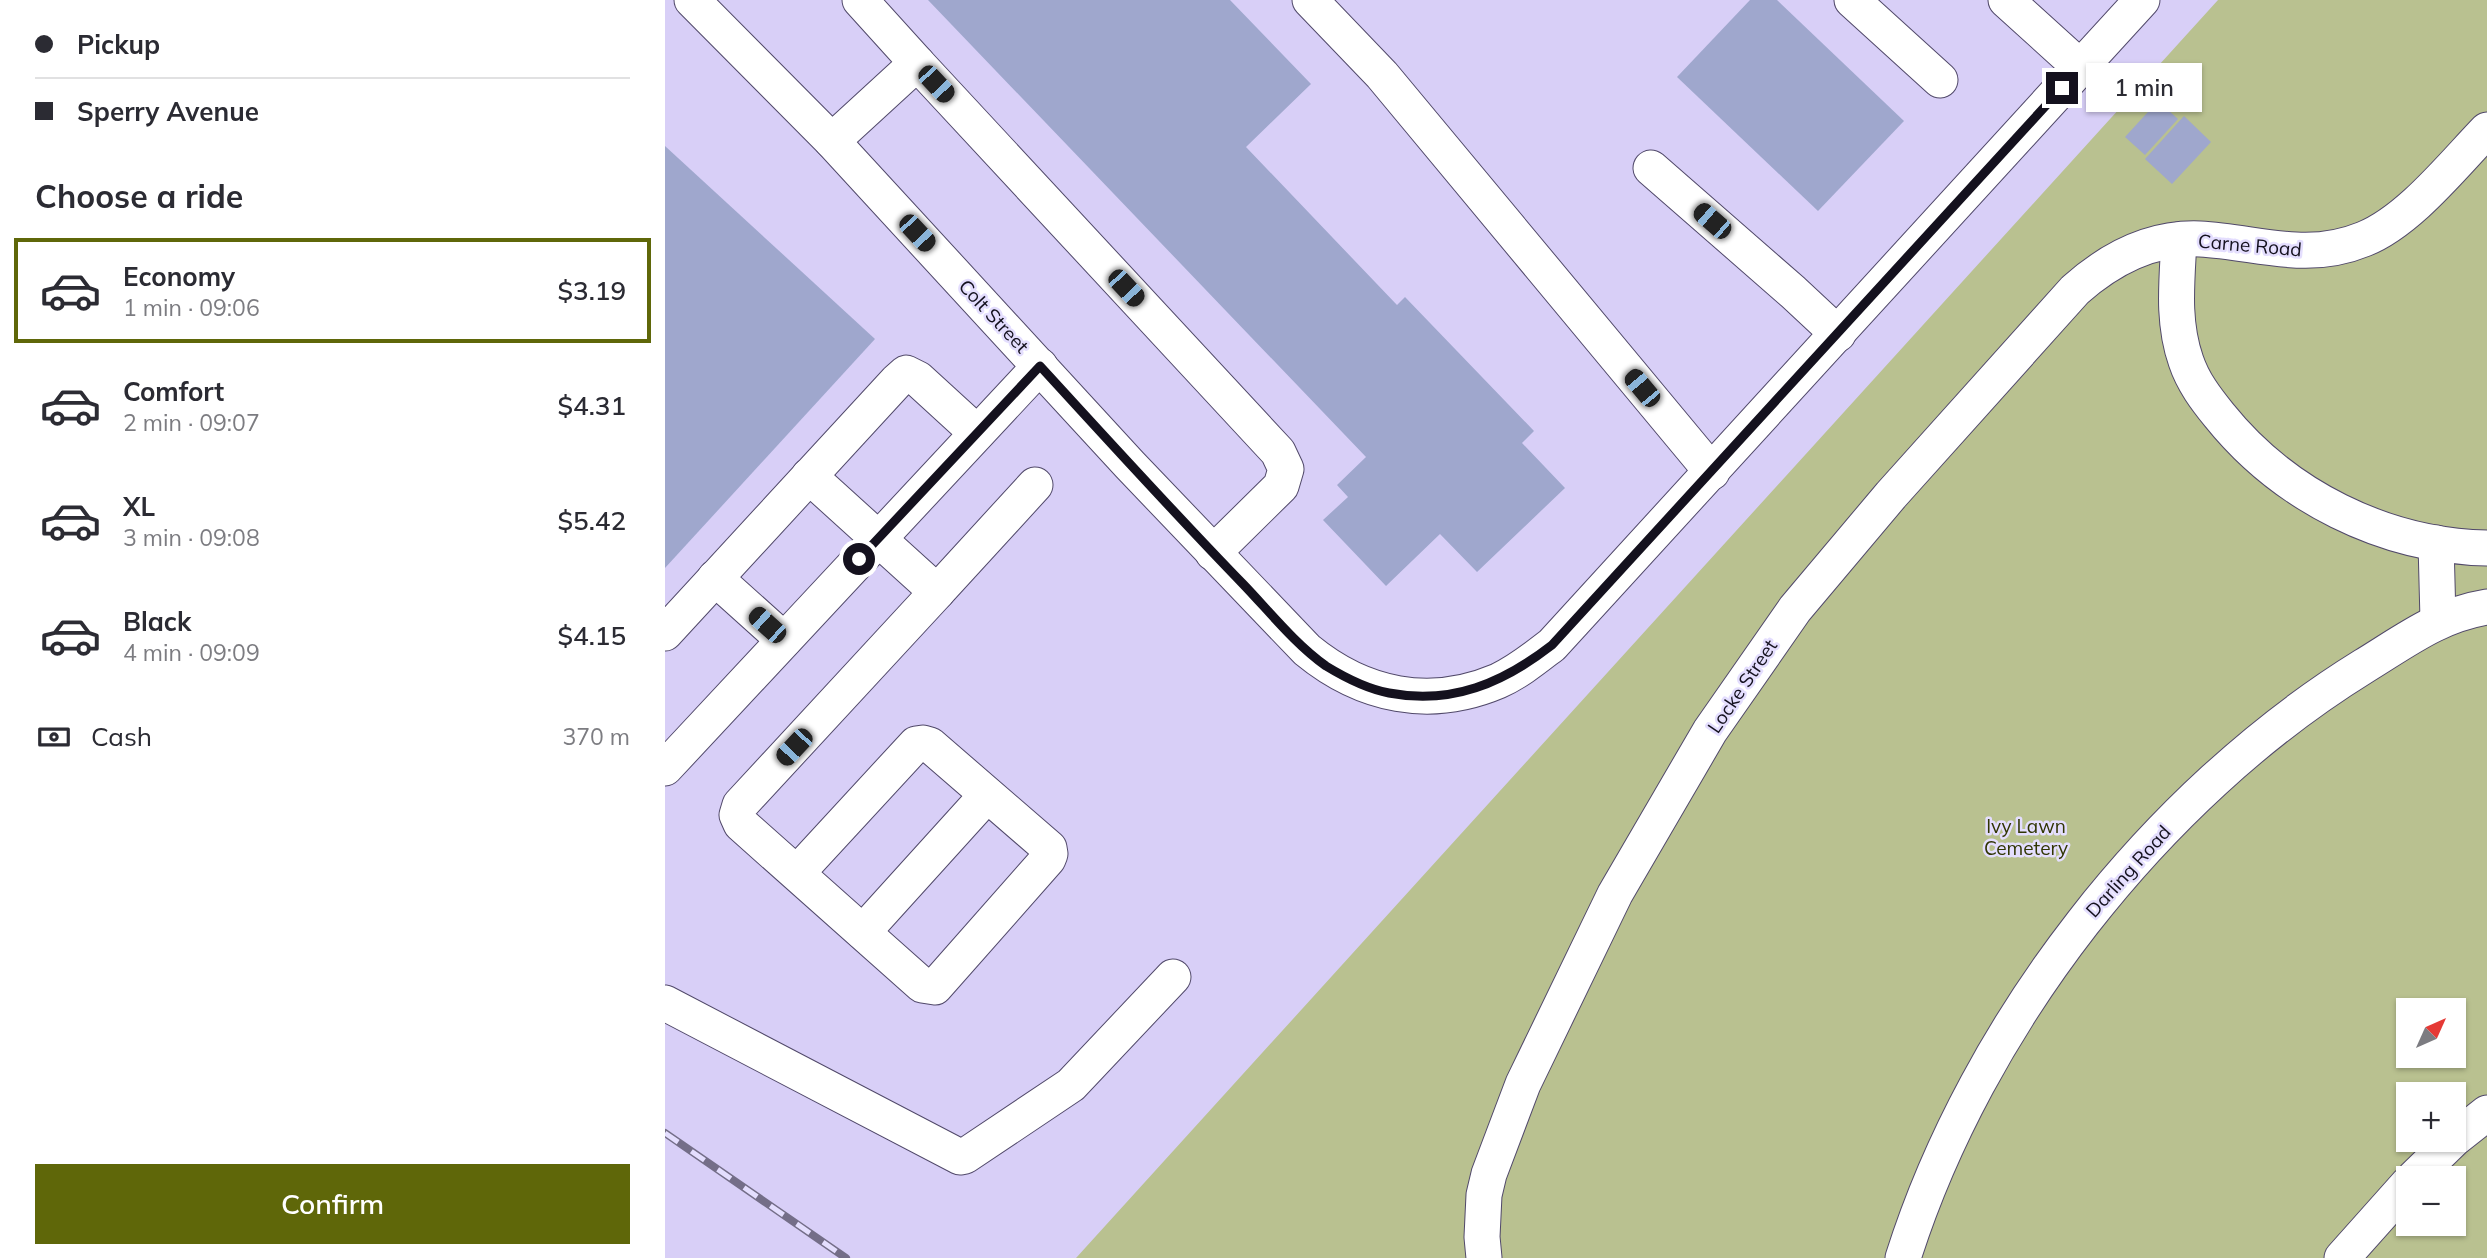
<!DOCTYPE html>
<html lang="en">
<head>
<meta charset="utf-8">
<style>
	body { margin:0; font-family:Mulish,sans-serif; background:#f7f7f7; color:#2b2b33; height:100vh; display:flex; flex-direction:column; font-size:26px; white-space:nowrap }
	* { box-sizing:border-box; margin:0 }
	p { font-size:23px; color:#7c7c81 }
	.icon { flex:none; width:38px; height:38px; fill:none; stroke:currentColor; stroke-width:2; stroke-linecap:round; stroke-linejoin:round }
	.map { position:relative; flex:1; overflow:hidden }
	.side { display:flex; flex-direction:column; background:#fff; width:665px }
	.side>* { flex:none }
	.guide { display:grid; align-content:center; height:154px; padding:0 35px; background:#fff }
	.needle { width:46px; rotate:45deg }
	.tools { position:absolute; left:1731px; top:998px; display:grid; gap:14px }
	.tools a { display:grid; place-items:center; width:70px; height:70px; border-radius:0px; background:#fff; box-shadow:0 2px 5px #0004; font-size:35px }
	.end { position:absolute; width:32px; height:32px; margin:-16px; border:9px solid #14111e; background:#fff; box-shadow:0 0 0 4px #fff }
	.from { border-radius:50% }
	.bubble { position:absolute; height:49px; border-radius:0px; background:#fff; box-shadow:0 2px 5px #0004; font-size:23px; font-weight:600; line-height:49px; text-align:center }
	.car { position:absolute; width:21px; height:42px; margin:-21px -10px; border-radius:9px; box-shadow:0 0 5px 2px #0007; background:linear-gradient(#222 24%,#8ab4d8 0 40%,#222 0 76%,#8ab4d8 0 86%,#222 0) }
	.guide b { display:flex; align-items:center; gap:24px; height:66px; font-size:26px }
	.guide b+b { border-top:2px solid #e1e1e2 }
	.guide i { width:18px; height:18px; background:#2b2b33 }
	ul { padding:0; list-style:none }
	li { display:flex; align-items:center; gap:21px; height:105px; margin:0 14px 10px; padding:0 21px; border:4px solid transparent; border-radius:0px }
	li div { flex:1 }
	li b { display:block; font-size:26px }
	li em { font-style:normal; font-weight:600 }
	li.active { border-color:#5f6709 }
	li>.icon { width:63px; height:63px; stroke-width:1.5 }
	h2 { padding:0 35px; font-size:32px; line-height:84px }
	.pay { display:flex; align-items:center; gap:18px; height:77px; padding:0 35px; font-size:26px }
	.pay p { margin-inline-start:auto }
	.primary-button { display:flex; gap:14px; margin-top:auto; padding:14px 35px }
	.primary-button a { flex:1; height:80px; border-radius:0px; background:#5f6709; color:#fff; font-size:28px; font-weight:600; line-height:80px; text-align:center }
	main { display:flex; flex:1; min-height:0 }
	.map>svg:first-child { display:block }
</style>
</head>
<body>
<main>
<section class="side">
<div class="guide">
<b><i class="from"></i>Pickup</b>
<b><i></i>Sperry Avenue</b>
</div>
<h2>Choose a ride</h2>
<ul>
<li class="active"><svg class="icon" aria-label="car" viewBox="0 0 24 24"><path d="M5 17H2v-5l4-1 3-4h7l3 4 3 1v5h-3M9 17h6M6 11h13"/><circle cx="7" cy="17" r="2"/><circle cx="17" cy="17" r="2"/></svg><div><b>Economy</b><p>1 min · 09:06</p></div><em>$3.19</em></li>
<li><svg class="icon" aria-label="car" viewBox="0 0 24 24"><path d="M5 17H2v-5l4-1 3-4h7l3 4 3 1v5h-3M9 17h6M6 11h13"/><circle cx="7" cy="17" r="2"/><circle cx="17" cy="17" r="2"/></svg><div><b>Comfort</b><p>2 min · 09:07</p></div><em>$4.31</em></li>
<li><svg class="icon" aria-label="car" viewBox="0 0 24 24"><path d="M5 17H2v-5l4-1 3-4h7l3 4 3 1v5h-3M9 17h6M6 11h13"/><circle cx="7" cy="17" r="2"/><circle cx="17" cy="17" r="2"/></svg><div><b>XL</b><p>3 min · 09:08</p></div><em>$5.42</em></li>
<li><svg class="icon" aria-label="car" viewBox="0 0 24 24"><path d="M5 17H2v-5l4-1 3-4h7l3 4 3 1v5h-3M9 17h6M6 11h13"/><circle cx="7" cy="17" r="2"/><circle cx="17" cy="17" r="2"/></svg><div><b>Black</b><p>4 min · 09:09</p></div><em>$4.15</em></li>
</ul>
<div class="pay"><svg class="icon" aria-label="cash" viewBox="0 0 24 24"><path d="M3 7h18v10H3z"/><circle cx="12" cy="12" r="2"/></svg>Cash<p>370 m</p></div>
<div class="primary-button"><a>Confirm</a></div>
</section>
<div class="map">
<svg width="1822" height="1258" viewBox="0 0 1822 1258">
	<rect width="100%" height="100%" fill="#d8cff7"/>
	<path fill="#b9c190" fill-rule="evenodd" d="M1553,0H1822V1258H411ZM1743,1010H1788V1055H1743ZM1743,1094H1788V1139H1743ZM1743,1178H1788V1223H1743Z"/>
	<g fill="#9fa7cd">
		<path d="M263,0H565L646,84L581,147L732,305L740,297L869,431L857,443L900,488L812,572L775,534L721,586L658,520L683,497L672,485L701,457Z"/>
		<path d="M1085,0H1112L1239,121L1153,211L1012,77Z"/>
		<path d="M1493,101L1513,119L1480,155L1460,137Z"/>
		<path d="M1519,116L1546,142L1507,184L1480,159Z"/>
		<path d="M0,146L210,339L0,568Z"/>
	</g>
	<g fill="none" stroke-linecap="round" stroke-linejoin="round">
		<defs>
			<g id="minor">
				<path d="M27,0L167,141L465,465L642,650C698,696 765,710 833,681C853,672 870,658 887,645L1477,0"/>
				<path d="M195,0L252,63"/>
				<path d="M645,0L717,75L1047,472"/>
				<path d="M1187,0L1275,80"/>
				<path d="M1341,0L1416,68"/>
				<path d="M167,141L252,63L613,452L621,469L616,486L548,553"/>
				<path d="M986,168L1128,292L1173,334"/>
				<path d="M1514,240C1512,281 1507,321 1521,361C1528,382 1541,399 1554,415C1619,496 1719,546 1822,548"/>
				<path d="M1771,543L1773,620"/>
				<path d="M50,578L119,640"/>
				<path d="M272,592L370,485"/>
				<path d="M0,633L232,381L241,373L253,379L312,433"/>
				<path d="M0,768L375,366"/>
				<path d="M132,873L251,744L258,743L265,745L384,848L385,854L383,859L270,987L257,985L76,824L72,815L75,805L272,592L144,476"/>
				<path d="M198,932L322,795"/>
				<path d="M0,1003L295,1157L300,1156L406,1085L508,977"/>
				<path d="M1749,1178L1789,1139L1822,1113"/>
				<path d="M819,1258L817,1237L819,1195L824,1174L858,1084L950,894L1045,731L1130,609L1226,495L1410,290C1445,259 1487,237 1535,239C1593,242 1641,263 1699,239C1744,221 1788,165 1822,130"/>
				<path d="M1238,1258C1312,1024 1490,795 1699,666C1740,641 1773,615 1822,607"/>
				<path d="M1677,1258L1743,1184"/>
			</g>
		</defs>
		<use href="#minor" stroke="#51496a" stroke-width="37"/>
		<use href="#minor" stroke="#fff" stroke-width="35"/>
		<defs>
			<path id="rail" d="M0,1133L181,1258"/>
		</defs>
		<use href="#rail" stroke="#746e88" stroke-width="8"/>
		<use href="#rail" stroke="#e4defe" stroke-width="5" stroke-dasharray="16" stroke-linecap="butt"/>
	</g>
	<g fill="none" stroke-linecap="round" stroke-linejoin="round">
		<path stroke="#14111e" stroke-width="9" d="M194,559L375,366C442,439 509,513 578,584C604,611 630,644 661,666C679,677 703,689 724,693C787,705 838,683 887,645L1397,88"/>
	</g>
	<g text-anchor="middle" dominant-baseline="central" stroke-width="5" stroke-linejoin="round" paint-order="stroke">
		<g font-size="19" fill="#14111e" stroke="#e4defe">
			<text transform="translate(1585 245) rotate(5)">Carne Road</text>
			<text transform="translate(329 316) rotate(47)">Colt Street</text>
			<text transform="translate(1077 686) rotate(-56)">Locke Street</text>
			<text transform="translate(1463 871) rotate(-48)">Darling Road</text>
		</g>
		<g font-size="19" fill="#303502" stroke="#e4defe">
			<text x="1361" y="826">Ivy Lawn<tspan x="1361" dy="22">Cemetery</tspan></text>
		</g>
	</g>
</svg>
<div class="tools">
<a><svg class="needle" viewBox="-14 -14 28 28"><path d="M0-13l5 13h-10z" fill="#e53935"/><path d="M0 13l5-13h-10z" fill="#7c7c81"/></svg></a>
<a>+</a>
<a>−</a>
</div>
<i class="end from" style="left:194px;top:559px"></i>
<i class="end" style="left:1397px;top:88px"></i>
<div class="bubble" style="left:1421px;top:63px;width:116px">1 min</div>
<i class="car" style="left:271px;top:84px;rotate:137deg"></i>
<i class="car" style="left:1047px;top:221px;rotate:311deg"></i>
<i class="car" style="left:252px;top:233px;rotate:137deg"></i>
<i class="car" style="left:461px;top:288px;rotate:137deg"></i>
<i class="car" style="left:977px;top:388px;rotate:320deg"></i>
<i class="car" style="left:102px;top:625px;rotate:312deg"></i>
<i class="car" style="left:129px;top:747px;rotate:223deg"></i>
</div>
</main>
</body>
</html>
